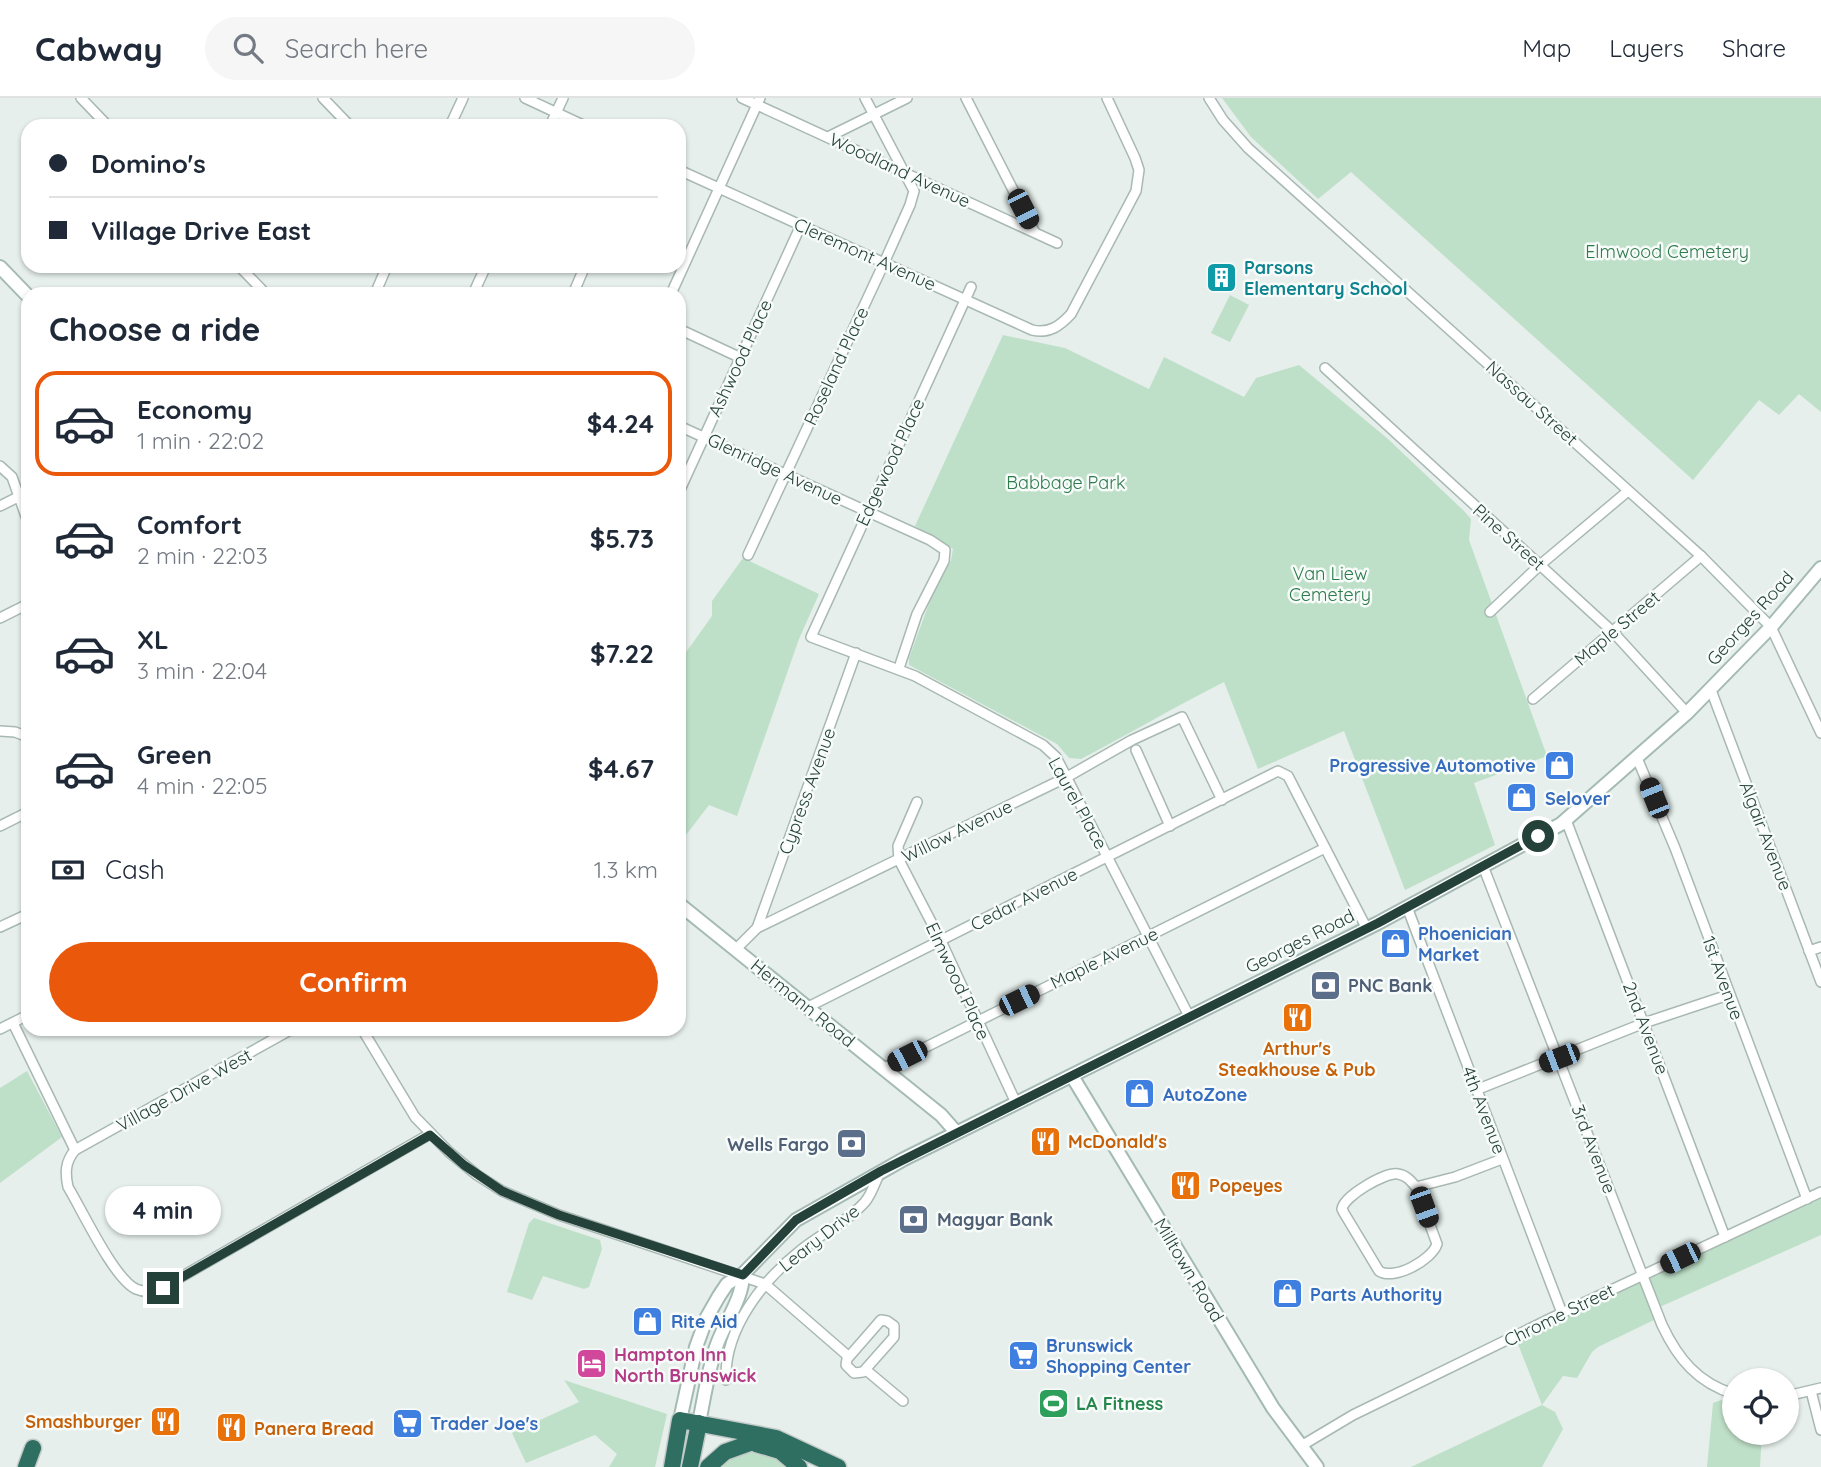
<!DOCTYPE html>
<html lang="en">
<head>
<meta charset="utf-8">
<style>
	body { margin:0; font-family:Quicksand,sans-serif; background:#f6f6f7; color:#1f2937; height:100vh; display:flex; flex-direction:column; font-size:26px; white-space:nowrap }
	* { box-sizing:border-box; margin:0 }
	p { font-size:23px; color:#747a83 }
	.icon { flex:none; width:38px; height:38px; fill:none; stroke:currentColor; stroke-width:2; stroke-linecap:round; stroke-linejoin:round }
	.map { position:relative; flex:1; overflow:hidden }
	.side { position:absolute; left:21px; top:189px; width:665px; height:749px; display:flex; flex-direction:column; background:#fff; border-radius:21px; box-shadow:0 2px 5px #0004 }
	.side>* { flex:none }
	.guide { position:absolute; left:21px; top:21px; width:665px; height:154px; border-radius:21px; box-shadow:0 2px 5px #0004; display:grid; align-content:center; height:154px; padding:0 28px; background:#fff }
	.buttons { position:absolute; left:1722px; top:1270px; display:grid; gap:14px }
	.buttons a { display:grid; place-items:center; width:77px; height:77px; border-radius:50%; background:#fff; box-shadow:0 2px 5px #0004; font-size:35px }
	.end { position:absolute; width:32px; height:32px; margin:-16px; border:9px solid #24423a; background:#fff; box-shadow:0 0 0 4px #fff }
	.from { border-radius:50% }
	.bubble { position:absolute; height:49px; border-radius:24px; background:#fff; box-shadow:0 2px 5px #0004; font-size:23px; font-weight:700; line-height:49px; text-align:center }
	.car { position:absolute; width:21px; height:42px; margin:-21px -10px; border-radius:9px; box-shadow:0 0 5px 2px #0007; background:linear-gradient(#222 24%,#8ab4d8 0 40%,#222 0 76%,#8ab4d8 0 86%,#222 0) }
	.guide b { display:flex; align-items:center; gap:24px; height:66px; font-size:26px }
	.guide b+b { border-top:2px solid #e0e1e3 }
	.guide i { width:18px; height:18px; background:#1f2937 }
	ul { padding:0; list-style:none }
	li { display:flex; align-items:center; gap:21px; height:105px; margin:0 14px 10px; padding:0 14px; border:4px solid transparent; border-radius:21px }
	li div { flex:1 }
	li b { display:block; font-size:26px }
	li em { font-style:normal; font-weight:700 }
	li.on { border-color:#ea580c }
	li>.icon { width:63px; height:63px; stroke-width:1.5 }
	h2 { padding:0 28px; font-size:32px; line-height:84px }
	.pay { display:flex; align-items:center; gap:18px; height:77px; padding:0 28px; font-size:26px }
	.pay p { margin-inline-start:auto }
	.cta { display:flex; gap:14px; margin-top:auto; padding:14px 28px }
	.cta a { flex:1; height:80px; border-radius:42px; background:#ea580c; color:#fff; font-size:28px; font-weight:700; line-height:80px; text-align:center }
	header { display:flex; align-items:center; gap:42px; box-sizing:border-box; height:98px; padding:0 35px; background:#fff; border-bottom:2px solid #e0e1e3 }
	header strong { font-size:33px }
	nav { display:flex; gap:38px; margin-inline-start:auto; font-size:24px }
	.search { width:490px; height:63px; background:#f6f6f7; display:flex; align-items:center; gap:18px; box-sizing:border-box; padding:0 24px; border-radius:38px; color:#747a83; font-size:26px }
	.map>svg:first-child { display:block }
</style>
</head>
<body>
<header>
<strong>Cabway</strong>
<div class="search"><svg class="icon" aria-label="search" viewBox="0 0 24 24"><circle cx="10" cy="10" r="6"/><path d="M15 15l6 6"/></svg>Search here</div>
<nav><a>Map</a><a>Layers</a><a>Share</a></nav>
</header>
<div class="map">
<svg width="1821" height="1369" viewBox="0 0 1821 1369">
	<rect width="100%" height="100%" fill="#e6efeb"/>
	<g fill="#bfe0c8">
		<path d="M1222,0H1821V314L1799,296L1779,317L1759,302L1693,382L1351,74L1318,101L1251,39Z"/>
		<path d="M1230,197L1249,207L1230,244L1211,235Z"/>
		<path d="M1003,237L1065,250L1149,291L1164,259L1244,299L1256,280L1299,267L1388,341L1464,413L1471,421L1469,442L1547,658L1474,685L1495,747L1405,792L1344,633L1258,671L1224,584C1176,608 1129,636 1081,661L1069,660L1057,646L909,567V560L931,500L951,462L953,451L915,428Z"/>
		<path d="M743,460L819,496L799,541L737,718L709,707L679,746V564L712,518V503Z"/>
		<path d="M27,973L62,1039L0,1085V990Z"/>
		<path d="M1821,1098V1137L1653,1212L1654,1222L1598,1249L1592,1254L1577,1280L1563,1278L1542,1307L1555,1314L1563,1331L1542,1369H1411L1542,1307L1516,1241Z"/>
		<path d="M534,1120L600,1142L602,1151L589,1189L584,1191L543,1178L532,1202L507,1194L529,1125Z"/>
		<path d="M564,1282L667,1316L655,1369H609L617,1356L595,1337L526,1365L512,1335L579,1304Z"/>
		<path d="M1721,1302L1734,1304V1335H1762L1760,1369H1707L1713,1305Z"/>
		<path d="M750,1351L771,1354L792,1369H714Z"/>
	</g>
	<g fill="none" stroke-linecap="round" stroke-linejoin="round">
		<defs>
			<g id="street">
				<path d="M81,0L108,28"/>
				<path d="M323,0L350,28"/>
				<path d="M525,0L585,28"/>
				<path d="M742,0L1057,145"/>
				<path d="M966,0L1034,133"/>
				<path d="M1209,0L1223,22L1248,50L1701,458L1771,529L1821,635"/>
				<path d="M450,28L463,0"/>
				<path d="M550,28L563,0"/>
				<path d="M828,39L907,0"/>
				<path d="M679,72L1032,232C1049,236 1060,228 1071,216L1136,93L1139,72L1135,60L1107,0"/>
				<path d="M239,168L266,196"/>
				<path d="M971,189L811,539L915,578L1043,647L1056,659L1190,920"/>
				<path d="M375,196L387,168"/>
				<path d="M473,196L486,168"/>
				<path d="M573,196L585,168"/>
				<path d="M671,196L760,0"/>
				<path d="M679,231L741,260"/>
				<path d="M1325,270L1613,534L1687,615"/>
				<path d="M679,328L930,442L945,452L944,463L917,516L899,570"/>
				<path d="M0,368L12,379L28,424"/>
				<path d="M679,394L801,127"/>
				<path d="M0,408L28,394"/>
				<path d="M748,457L884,165L910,107L914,93L865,0"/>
				<path d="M1490,514L1540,467L1628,393"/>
				<path d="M0,520L28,506"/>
				<path d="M1711,592L1821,884"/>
				<path d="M1533,601L1701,458"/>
				<path d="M0,633L15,634L28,639"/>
				<path d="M1136,652L1170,728"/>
				<path d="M1637,660L1675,750L1807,1101"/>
				<path d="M917,704L898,748L899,762L941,843L1016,1005"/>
				<path d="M1566,722L1725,1139"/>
				<path d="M0,728L28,714"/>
				<path d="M1483,768L1662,1227C1678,1261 1698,1285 1734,1296"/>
				<path d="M1407,809L1562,1215"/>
				<path d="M0,829L28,816"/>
				<path d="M757,830L856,555"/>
				<path d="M736,851L757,830L1067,679L1132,642L1182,619L1222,702"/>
				<path d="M1809,853L1821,849"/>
				<path d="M808,909L1278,673L1288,678L1367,831"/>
				<path d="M13,925L75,1052"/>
				<path d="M0,931L28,917"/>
				<path d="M292,931L75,1052C65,1064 65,1075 68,1089C82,1112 114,1181 136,1191C145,1195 153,1193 162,1190L430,1036"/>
				<path d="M362,931L415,1019L449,1054L477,1077L502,1093L559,1117L765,1186L848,1258"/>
				<path d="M884,970L1325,750"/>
				<path d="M1476,992L1644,925L1728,897"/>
				<path d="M1416,1089L1437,1146C1432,1162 1394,1183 1379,1173L1344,1115L1342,1111C1344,1098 1385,1074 1398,1076C1406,1077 1411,1083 1416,1089L1455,1079L1502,1061"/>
				<path d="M881,1222L887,1223L894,1228V1239L863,1274L854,1275L846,1267L847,1261Z"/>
				<path d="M866,1272L903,1303"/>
				<path d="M726,1282C724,1231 763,1182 801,1152C821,1136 847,1124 865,1104C871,1097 875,1085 879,1076"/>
				<path d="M1811,1293L1821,1332"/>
				<path d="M1787,1298L1821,1290"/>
				<path d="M1301,1348L1353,1317L1562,1215L1821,1094"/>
			</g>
			<g id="secondary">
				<path d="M0,169L28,198"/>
				<path d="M679,806L941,1017L956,1034"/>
				<path d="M1072,978L1273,1310L1317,1369"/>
				<path d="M680,1322L696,1249L707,1219L719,1198L727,1186L743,1176L796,1122L904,1061L1378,825L1561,726L1687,615L1771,529L1821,470"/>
				<path d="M699,1325C704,1300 708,1273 716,1249C724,1225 743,1201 743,1176"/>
			</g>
			<g id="highway">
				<path d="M756,1346L780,1353L799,1369"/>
				<path d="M26,1369L33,1350"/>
				<path d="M672,1369L680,1322L776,1340L838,1369"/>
				<path d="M690,1369L699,1325"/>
				<path d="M708,1369L725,1354L750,1345"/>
			</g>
		</defs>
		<use href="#street" stroke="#a8b8b2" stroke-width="12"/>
		<use href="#secondary" stroke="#a4bbb3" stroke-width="16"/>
		<use href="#highway" stroke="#c2cac8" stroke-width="19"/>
		<use href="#street" stroke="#fff" stroke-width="9"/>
		<use href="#secondary" stroke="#fff" stroke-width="12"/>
		<use href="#highway" stroke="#2f6f62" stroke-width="16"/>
	</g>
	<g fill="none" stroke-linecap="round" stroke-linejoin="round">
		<path stroke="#24423a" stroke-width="9" d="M163,1190L430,1037L464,1067L502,1093L559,1117L743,1177L796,1122L881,1073L1378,825L1538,738"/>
	</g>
	<defs>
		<symbol id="building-square" viewBox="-11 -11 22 22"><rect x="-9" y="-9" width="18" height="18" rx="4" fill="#0f9aa8" stroke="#f7fbf9"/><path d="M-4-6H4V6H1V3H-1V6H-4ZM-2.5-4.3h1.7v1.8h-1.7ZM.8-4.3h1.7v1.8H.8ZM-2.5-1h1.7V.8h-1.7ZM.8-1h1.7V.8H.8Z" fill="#fff"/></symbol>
		<symbol id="shop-square" viewBox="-11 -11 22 22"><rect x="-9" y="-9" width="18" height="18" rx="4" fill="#3f7fe0" stroke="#f7fbf9"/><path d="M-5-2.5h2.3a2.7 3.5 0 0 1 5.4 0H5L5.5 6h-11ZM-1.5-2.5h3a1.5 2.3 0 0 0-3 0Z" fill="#fff"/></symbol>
		<symbol id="bank-square" viewBox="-11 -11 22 22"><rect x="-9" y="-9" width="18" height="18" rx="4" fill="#5c6f8a" stroke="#f7fbf9"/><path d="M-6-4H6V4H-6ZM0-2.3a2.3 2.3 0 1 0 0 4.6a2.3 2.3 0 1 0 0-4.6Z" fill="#fff"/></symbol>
		<symbol id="restaurant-square" viewBox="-11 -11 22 22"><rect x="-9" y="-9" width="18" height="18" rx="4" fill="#e8710a" stroke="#f7fbf9"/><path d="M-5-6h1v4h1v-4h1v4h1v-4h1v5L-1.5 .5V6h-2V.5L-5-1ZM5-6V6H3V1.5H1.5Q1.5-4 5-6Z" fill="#fff"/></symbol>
		<symbol id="supermarket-square" viewBox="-11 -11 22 22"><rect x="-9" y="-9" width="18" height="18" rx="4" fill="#3f7fe0" stroke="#f7fbf9"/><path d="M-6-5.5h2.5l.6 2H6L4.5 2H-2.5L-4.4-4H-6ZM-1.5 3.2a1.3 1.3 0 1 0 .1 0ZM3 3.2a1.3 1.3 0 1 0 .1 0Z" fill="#fff"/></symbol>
		<symbol id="hotel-square" viewBox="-11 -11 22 22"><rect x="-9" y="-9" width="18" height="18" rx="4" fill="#d1479c" stroke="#f7fbf9"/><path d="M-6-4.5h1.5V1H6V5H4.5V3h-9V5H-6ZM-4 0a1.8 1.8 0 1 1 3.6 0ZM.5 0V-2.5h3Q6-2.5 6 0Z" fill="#fff"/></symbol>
		<symbol id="stadium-square" viewBox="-11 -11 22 22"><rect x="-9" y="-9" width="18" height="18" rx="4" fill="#2e9e5b" stroke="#f7fbf9"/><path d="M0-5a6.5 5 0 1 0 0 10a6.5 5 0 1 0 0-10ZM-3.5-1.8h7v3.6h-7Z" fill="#fff"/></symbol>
	</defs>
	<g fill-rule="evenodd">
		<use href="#building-square" x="1204" y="162" width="35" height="35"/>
		<use href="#shop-square" x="1542" y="650" width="35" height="35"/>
		<use href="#shop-square" x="1504" y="682" width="35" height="35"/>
		<use href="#shop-square" x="1378" y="828" width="35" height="35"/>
		<use href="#bank-square" x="1308" y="870" width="35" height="35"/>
		<use href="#restaurant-square" x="1280" y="902" width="35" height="35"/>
		<use href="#shop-square" x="1122" y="978" width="35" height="35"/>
		<use href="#restaurant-square" x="1028" y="1026" width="35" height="35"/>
		<use href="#bank-square" x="834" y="1028" width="35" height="35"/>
		<use href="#restaurant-square" x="1168" y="1070" width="35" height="35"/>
		<use href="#bank-square" x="896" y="1104" width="35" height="35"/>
		<use href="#shop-square" x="1270" y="1178" width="35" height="35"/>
		<use href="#shop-square" x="630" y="1206" width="35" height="35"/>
		<use href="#supermarket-square" x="1006" y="1240" width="35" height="35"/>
		<use href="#hotel-square" x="574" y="1248" width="35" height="35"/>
		<use href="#stadium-square" x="1036" y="1288" width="35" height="35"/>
		<use href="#restaurant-square" x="148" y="1306" width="35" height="35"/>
		<use href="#supermarket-square" x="390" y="1308" width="35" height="35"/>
		<use href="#restaurant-square" x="214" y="1312" width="35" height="35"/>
	</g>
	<g text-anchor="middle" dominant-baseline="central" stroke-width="5" stroke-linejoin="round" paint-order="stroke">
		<g font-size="18" fill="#24423a" stroke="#f7fbf9">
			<text transform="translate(900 72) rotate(25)">Woodland Avenue</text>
			<text transform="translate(865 156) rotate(24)">Cleremont Avenue</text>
			<text transform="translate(740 260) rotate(-65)">Ashwood Place</text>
			<text transform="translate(836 268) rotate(-65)">Roseland Place</text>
			<text transform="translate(1532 305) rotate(42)">Nassau Street</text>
			<text transform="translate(890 364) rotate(-65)">Edgewood Place</text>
			<text transform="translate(775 371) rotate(25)">Glenridge Avenue</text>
			<text transform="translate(1509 439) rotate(42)">Pine Street</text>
			<text transform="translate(1750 520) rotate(-48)">Georges Road</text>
			<text transform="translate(1617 530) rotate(-40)">Maple Street</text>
			<text transform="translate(807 693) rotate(-70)">Cypress Avenue</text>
			<text transform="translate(1078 705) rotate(61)">Laurel Place</text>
			<text transform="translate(957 733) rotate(-26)">Willow Avenue</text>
			<text transform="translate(1766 738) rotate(69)">Algair Avenue</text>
			<text transform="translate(1024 801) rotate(-27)">Cedar Avenue</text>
			<text transform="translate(1300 843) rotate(-27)">Georges Road</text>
			<text transform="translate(1104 860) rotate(-26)">Maple Avenue</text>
			<text transform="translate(1723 880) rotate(70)">1st Avenue</text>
			<text transform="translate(958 883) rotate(65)">Elmwood Place</text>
			<text transform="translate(803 905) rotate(39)">Hermann Road</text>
			<text transform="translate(1646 930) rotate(69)">2nd Avenue</text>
			<text transform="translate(184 992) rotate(-29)">Village Drive West</text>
			<text transform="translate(1484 1012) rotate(69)">4th Avenue</text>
			<text transform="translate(1594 1051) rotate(69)">3rd Avenue</text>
			<text transform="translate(819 1140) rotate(-38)">Leary Drive</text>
			<text transform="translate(1189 1172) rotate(59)">Milltown Road</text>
			<text transform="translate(1559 1217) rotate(-26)">Chrome Street</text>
		</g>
		<g font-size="18" fill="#2d7a4b" stroke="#f7fbf9">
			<text x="1667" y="153">Elmwood Cemetery</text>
			<text x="1066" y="384">Babbage Park</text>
			<text x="1330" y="475">Van Liew<tspan x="1330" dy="21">Cemetery</tspan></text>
		</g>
		<g font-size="18" font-weight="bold" fill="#0d838f" stroke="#f7fbf9" text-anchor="start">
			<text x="1244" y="169">Parsons<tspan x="1244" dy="21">Elementary School</tspan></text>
		</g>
		<g font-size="18" font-weight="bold" fill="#366cbe" stroke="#f7fbf9" text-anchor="start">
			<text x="1536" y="667" text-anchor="end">Progressive Automotive</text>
			<text x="1545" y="700">Selover</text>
			<text x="1418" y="835">Phoenician<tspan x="1418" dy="21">Market</tspan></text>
			<text x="1163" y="996">AutoZone</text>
			<text x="1310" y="1196">Parts Authority</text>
			<text x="671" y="1223">Rite Aid</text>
			<text x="1046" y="1247">Brunswick<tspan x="1046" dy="21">Shopping Center</tspan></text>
			<text x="430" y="1325">Trader Joe's</text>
		</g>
		<g font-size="18" font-weight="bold" fill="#4e5e75" stroke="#f7fbf9" text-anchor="start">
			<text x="1348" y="887">PNC Bank</text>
			<text x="829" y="1046" text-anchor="end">Wells Fargo</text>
			<text x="937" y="1121">Magyar Bank</text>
		</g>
		<g font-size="18" font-weight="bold" fill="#c56008" stroke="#f7fbf9" text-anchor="start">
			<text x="1297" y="950" text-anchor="middle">Arthur's<tspan x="1297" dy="21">Steakhouse &amp; Pub</tspan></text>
			<text x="1068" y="1043">McDonald's</text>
			<text x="1209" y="1087">Popeyes</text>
			<text x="142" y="1323" text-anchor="end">Smashburger</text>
			<text x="254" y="1330">Panera Bread</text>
		</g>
		<g font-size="18" font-weight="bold" fill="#b23c85" stroke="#f7fbf9" text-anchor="start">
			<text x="614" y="1256">Hampton Inn<tspan x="614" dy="21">North Brunswick</tspan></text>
		</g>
		<g font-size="18" font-weight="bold" fill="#27864d" stroke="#f7fbf9" text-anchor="start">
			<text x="1076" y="1305">LA Fitness</text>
		</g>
	</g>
</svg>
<div class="buttons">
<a><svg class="icon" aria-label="locate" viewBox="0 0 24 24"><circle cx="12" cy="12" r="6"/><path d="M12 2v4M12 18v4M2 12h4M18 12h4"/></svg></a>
</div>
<i class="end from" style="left:1538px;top:738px"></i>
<i class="end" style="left:163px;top:1190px"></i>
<div class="bubble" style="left:105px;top:1088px;width:116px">4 min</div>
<i class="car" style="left:1023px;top:111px;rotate:153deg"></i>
<i class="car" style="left:1654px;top:700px;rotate:338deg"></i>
<i class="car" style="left:1019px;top:902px;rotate:64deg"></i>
<i class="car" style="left:907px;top:958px;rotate:243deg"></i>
<i class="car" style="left:1559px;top:960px;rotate:249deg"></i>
<i class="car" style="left:1424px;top:1109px;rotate:160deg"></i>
<i class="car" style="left:1680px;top:1160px;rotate:244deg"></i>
<div class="guide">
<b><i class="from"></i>Domino's</b>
<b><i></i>Village Drive East</b>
</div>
<section class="side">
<h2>Choose a ride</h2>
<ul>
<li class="on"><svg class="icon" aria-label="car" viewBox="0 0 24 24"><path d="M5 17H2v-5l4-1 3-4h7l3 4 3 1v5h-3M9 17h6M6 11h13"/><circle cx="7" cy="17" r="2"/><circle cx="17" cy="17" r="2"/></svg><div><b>Economy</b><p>1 min · 22:02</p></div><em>$4.24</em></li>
<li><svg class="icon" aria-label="car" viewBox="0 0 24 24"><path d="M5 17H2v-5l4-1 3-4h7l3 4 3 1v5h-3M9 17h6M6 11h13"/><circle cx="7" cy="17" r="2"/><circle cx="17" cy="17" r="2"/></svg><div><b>Comfort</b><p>2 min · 22:03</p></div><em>$5.73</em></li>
<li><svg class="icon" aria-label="car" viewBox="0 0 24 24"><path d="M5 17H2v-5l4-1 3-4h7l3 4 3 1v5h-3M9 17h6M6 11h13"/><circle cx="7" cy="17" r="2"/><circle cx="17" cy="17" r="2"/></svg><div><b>XL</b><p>3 min · 22:04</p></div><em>$7.22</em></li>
<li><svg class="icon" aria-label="car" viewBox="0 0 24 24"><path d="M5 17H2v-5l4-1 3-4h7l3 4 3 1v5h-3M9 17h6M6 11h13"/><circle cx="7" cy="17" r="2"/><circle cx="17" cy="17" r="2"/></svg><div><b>Green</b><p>4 min · 22:05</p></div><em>$4.67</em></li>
</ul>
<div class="pay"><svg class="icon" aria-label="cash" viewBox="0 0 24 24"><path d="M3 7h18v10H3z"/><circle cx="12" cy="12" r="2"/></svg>Cash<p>1.3 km</p></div>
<div class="cta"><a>Confirm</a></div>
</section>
</div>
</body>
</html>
